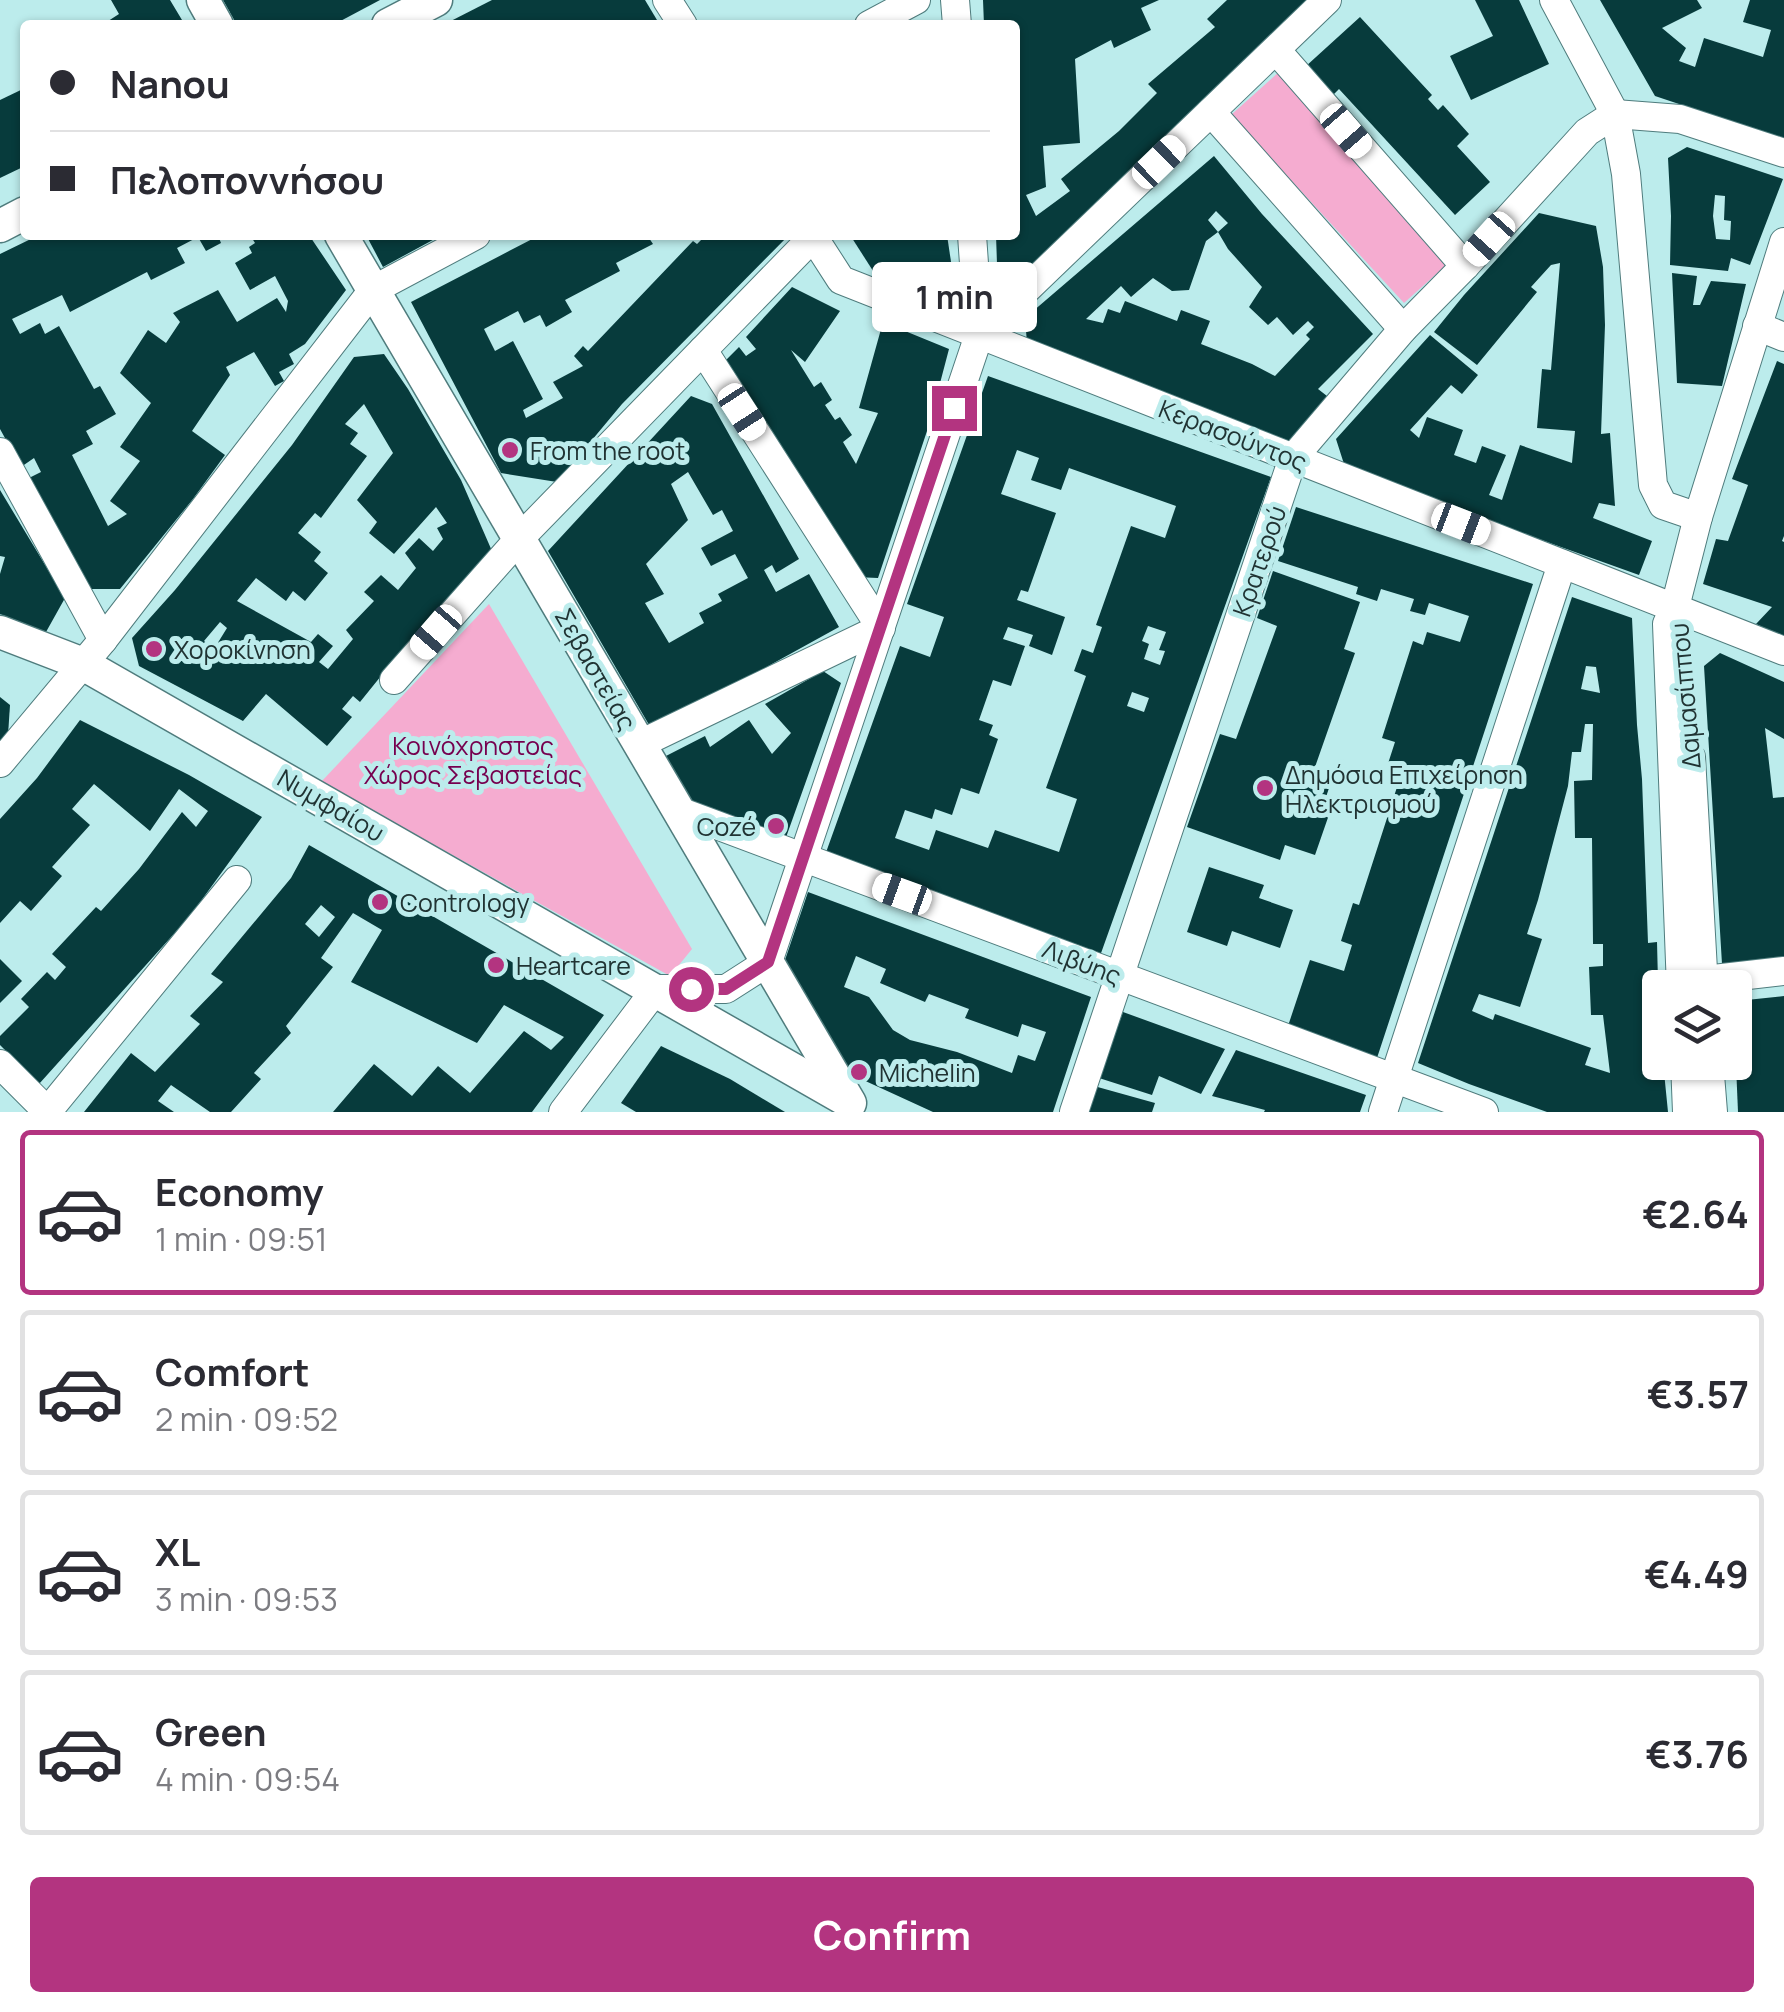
<!DOCTYPE html>
<html lang="en">
<head>
<meta charset="utf-8">
<style>
	body { margin:0; font-family:Manrope,sans-serif; background:#f7f7f7; color:#2b2b33; height:100vh; display:flex; flex-direction:column; font-size:38px; white-space:nowrap }
	* { box-sizing:border-box; margin:0 }
	p { font-size:32px; color:#7c7c81 }
	.icon { flex:none; width:55px; height:55px; fill:none; stroke:currentColor; stroke-width:2; stroke-linecap:round; stroke-linejoin:round }
	.map { position:relative; height:1112px; overflow:hidden }
	.drawer { display:flex; flex-direction:column; background:#fff; flex:1 }
	.drawer>* { flex:none }
	.banner { position:absolute; left:20px; top:20px; width:1000px; height:220px; border-radius:10px; box-shadow:0 2px 8px #0004; display:grid; align-content:center; height:220px; padding:0 30px; background:#fff }
	.controls { position:absolute; left:1642px; top:970px; display:grid; gap:20px }
	.controls a { display:grid; place-items:center; width:110px; height:110px; border-radius:10px; background:#fff; box-shadow:0 2px 8px #0004; font-size:50px }
	.end { position:absolute; width:45px; height:45px; margin:-22px; border:12px solid #b33480; background:#fff; box-shadow:0 0 0 5px #fff }
	.from { border-radius:50% }
	.bubble { position:absolute; height:70px; border-radius:10px; background:#fff; box-shadow:0 2px 8px #0004; font-size:32px; font-weight:700; line-height:70px; text-align:center }
	.car { position:absolute; width:30px; height:60px; margin:-30px -15px; border-radius:12px; box-shadow:0 0 8px 2px #0007; background:linear-gradient(#fff 24%,#345 0 40%,#fff 0 76%,#345 0 86%,#fff 0) }
	.banner b { display:flex; align-items:center; gap:35px; height:95px; font-size:38px }
	.banner b+b { border-top:2px solid #e1e1e2 }
	.banner i { width:25px; height:25px; background:#2b2b33 }
	ul { padding:18px 0 0; list-style:none }
	li { display:flex; align-items:center; gap:30px; height:165px; margin:0 20px 15px; padding:0 10px; border:5px solid #e1e1e2; border-radius:10px }
	li div { flex:1 }
	li b { display:block; font-size:38px }
	li em { font-style:normal; font-weight:700 }
	li.selected { border-color:#b33480 }
	li>.icon { width:90px; height:90px; stroke-width:1.5 }
	.button { display:flex; gap:20px; margin-top:auto; padding:20px 30px }
	.button a { flex:1; height:115px; border-radius:10px; background:#b33480; color:#fff; font-size:40px; font-weight:700; line-height:115px; text-align:center }
	.map>svg:first-child { display:block }
</style>
</head>
<body>
<div class="map">
<svg width="1784" height="1112" viewBox="0 0 1784 1112">
	<rect width="100%" height="100%" fill="#bcecec"/>
	<g fill="#f5acd0">
		<path d="M1280,71L1453,259L1404,303L1231,115Z"/>
		<path d="M489,604L692,949L670,976L321,782Z"/>
	</g>
	<g fill="#073b3c" fill-rule="evenodd">
		<path d="M111,0H170L185,25H102L119,14Z"/>
		<path d="M223,0H380L333,25H237Z"/>
		<path d="M492,0H645L660,25H443Z"/>
		<path d="M983,0H1159L1141,8L1151,30L1114,48L1111,40L1075,59L1080,143L1043,146L1046,187L1026,195L1036,216L1070,191L1061,179L1119,131L1157,93L1148,84L1215,27L1207,19L1227,0H1322L1023,278L997,264L996,235H1015V25H984Z"/>
		<path d="M1475,0H1519L1549,64L1471,100L1450,56L1493,36Z"/>
		<path d="M1600,0H1697L1702,8L1662,28L1686,48L1679,61L1695,67L1704,38L1763,57L1771,30L1743,22L1750,0H1784V139L1655,96Z"/>
		<path d="M1360,17L1432,95L1428,99L1438,110L1443,105L1469,134L1457,146L1490,182L1455,215L1339,89L1332,96L1305,67Z"/>
		<path d="M25,88V166L0,178V100Z"/>
		<path d="M1687,147L1783,179L1750,265L1731,258L1728,271L1670,265L1671,216L1668,158ZM1715,195L1725,196L1724,220L1731,221L1730,240L1716,239L1713,216Z"/>
		<path d="M1214,156L1262,214L1373,334L1318,389L1327,396L1290,444L1027,343L1025,318ZM1216,211L1228,223L1218,232L1228,249L1262,287L1249,307L1268,325L1277,317L1293,335L1308,321L1314,327L1306,335L1310,339L1275,376L1252,364L1201,344L1210,321L1181,310L1177,321L1125,301L1120,313L1108,309L1103,323L1086,319L1121,286L1131,297L1153,278L1172,291L1189,290L1206,241L1218,232L1208,220Z"/>
		<path d="M1539,213L1596,226L1603,267L1605,325L1601,434L1610,433L1615,506L1599,503L1593,518L1652,541L1639,575L1494,523L1344,464L1336,439L1430,335L1478,375L1462,394L1451,385L1410,430L1419,438L1427,417L1463,430L1454,455L1476,463L1482,446L1506,455L1489,495L1502,500L1520,445L1572,463L1575,431L1537,428L1542,369L1551,370L1560,263L1551,265L1531,287L1537,292L1477,365L1434,332L1464,295Z"/>
		<path d="M39,235H224L219,238L221,243L206,251L198,237L177,248L185,263L151,280L147,272L70,312L62,295L12,319L20,334L40,323L45,334L59,326L94,389L100,386L116,414L86,431L93,444L72,455L108,526L127,514L110,501L140,461L120,447L151,403L120,373L148,330L166,343L180,322L173,313L218,290L237,322L277,298L286,312L288,301L275,276L250,290L235,263L252,253L249,247L255,243L250,235H309L346,290L305,344L289,354L294,364L279,372L284,381L275,386L254,352L226,367L230,375L192,431L225,455L193,499L120,589H88L25,480L41,472L34,458L21,467L0,429V254Z"/>
		<path d="M366,235H442L383,267Z"/>
		<path d="M540,235H647L653,244L616,263L620,271L565,300L572,312L546,327L540,315L524,323L518,311L484,329L495,351L513,341L543,399L523,410L526,418L563,398L553,382L583,366L574,356L583,346L588,351L693,241L697,244L706,235H789L622,404L557,482L501,473L411,302Z"/>
		<path d="M850,235H947L953,275L925,291L875,274Z"/>
		<path d="M1672,273L1697,276L1693,305H1700L1711,281L1746,284L1722,386L1677,383Z"/>
		<path d="M792,287L840,311L805,362L791,350L814,387L821,382L832,400L825,405L835,420L840,417L852,435L843,442L856,464L878,413L859,408L883,322L949,349L929,425L878,578L855,577L726,360L739,347L746,356L756,349L746,337Z"/>
		<path d="M384,354L408,389L461,480L492,551L406,645L360,702L353,696L342,709L352,717L327,746L266,694L243,721L139,666L132,638L175,590L292,445L354,357ZM364,404L393,453L357,500L377,522L369,533L394,554L436,507L447,523L437,528L443,539L433,551L419,538L405,553L416,568L398,590L381,575L364,592L374,601L346,630L353,639L328,669L319,662L333,646L318,634L311,642L237,601L256,578L286,601L293,591L305,601L328,573L314,561L321,552L298,533L315,513L321,518L367,456L350,444L358,433L345,424ZM220,622L227,628L214,649L204,641Z"/>
		<path d="M1777,361L1784,364V536L1782,541L1784,542V637L1756,624L1772,607L1703,584L1716,539L1728,541L1748,485L1732,479Z"/>
		<path d="M988,376L1271,477L1100,956L824,858L900,646L930,657L944,617L907,604ZM1017,450L1039,458L1031,480L1061,490L1069,468L1176,506L1165,538L1131,526L1096,625L1102,627L1093,653L1082,649L1074,671L1086,676L1046,788L1077,799L1059,852L995,830L988,848L936,830L929,850L895,838L905,810L932,819L935,809L952,815L961,788L979,794L998,739L989,735L993,725L979,720L993,680L1011,686L1025,646L1003,639L1008,627L1033,635L1029,646L1052,655L1065,617L1017,600L1021,590L1028,592L1056,513L1001,494ZM1148,626L1166,632L1159,650L1165,651L1160,665L1144,659L1149,644L1142,641ZM1132,692L1149,698L1144,712L1127,706Z"/>
		<path d="M691,396L712,404L799,559L776,573L772,565L764,570L776,592L809,574L839,627L652,730L548,551ZM688,472L713,515L722,510L733,531L701,548L711,566L735,554L748,578L718,594L722,601L699,613L704,623L669,643L645,603L664,594L646,564L688,520L671,484Z"/>
		<path d="M0,490L65,598L46,632L0,614V574L5,557L0,556Z"/>
		<path d="M1296,507L1533,584L1376,1061L1286,1032L1310,960L1344,971L1352,945L1341,941L1353,903L1359,905L1398,784L1383,779L1395,742L1382,738L1413,641L1423,645L1427,632L1460,642L1469,616L1429,603L1425,615L1410,611L1414,599L1381,589L1377,601L1356,594L1358,587L1278,561Z"/>
		<path d="M1273,571L1360,602L1344,649L1355,653L1315,767L1334,773L1324,803L1332,806L1315,855L1285,845L1280,860L1187,827L1220,734L1236,739L1277,626L1257,618Z"/>
		<path d="M1572,597L1632,618L1637,725L1642,779L1648,943L1657,942L1660,1062H1663L1668,1112H1547L1469,1084L1418,1063ZM1586,666L1596,667L1600,693L1581,689ZM1585,724H1593L1592,780L1574,781L1575,838H1592L1593,944H1603V966L1589,967L1591,1015H1603L1610,1073L1585,1065L1591,1048L1495,1014L1493,1020L1472,1011L1479,994L1520,1007L1542,939L1527,934L1538,900L1568,786L1572,752H1581Z"/>
		<path d="M1720,653L1784,682V739L1765,728L1773,798L1784,797V959L1722,964L1704,666Z"/>
		<path d="M823,671L841,683L784,843L696,812L664,757L705,736L710,747L749,720L772,754L791,733L765,704Z"/>
		<path d="M0,697L10,705L8,735L0,744Z"/>
		<path d="M80,720L189,775L262,817L190,916L39,1084L0,1045V1036L29,1007L21,999L47,972L55,980L66,967L52,954L96,907L101,911L139,869L182,812L196,827L208,811L179,789L150,831L94,784L72,809L90,825L52,867L62,876L31,911L20,901L0,923V819L37,778Z"/>
		<path d="M309,845L604,1015L532,1112H333L374,1064L412,1096L438,1066L470,1093L524,1031L551,1050L564,1037L504,1005L477,1043L351,982L382,930L353,913L321,958L333,967L286,1026L291,1033L254,1073L261,1079L231,1112H210L171,1085L158,1101L174,1112H84L131,1053L155,1072L200,1024L190,1016L223,982L211,974L291,878ZM321,905L335,917L319,937L305,924Z"/>
		<path d="M1209,867L1264,885L1259,898L1293,910L1280,948L1232,931L1227,946L1187,932Z"/>
		<path d="M808,892L1091,997L1053,1112H933L848,1073L808,1006L785,960ZM856,956L886,969L880,983L925,1002L929,994L969,1009L965,1018L1018,1037L1022,1024L1046,1032L1035,1061L1018,1055L1012,1073L957,1052L910,1040L893,1030L869,997L844,987Z"/>
		<path d="M0,959L22,981L0,1003Z"/>
		<path d="M1784,996V1112H1738L1736,1065L1737,1001Z"/>
		<path d="M1123,1012L1225,1049L1201,1094L1159,1076L1152,1095L1099,1078Z"/>
		<path d="M661,1046L730,1079L785,1112H636L621,1103Z"/>
		<path d="M1236,1050L1366,1095L1360,1112H1264L1265,1110L1212,1096Z"/>
		<path d="M1094,1086L1155,1103L1152,1112H1086Z"/>
	</g>
	<g fill="none" stroke-linecap="round" stroke-linejoin="round">
		<defs>
			<g id="minor">
				<path d="M667,0L683,25"/>
				<path d="M955,0L957,25"/>
				<path d="M1554,0L1615,114L1626,174L1653,485L1663,505L1698,517"/>
				<path d="M869,25L916,0"/>
				<path d="M1276,50L1465,266"/>
				<path d="M1211,112L1403,329"/>
				<path d="M812,235L841,280L1784,651"/>
				<path d="M972,235L979,335"/>
				<path d="M1757,326L1784,337"/>
				<path d="M0,452L103,640"/>
				<path d="M394,680L519,539L813,237"/>
				<path d="M640,744L881,628L703,350"/>
				<path d="M1691,757L1704,988"/>
				<path d="M0,763L103,640L373,290L476,235"/>
				<path d="M679,811L1484,1112"/>
				<path d="M1687,982L1784,971"/>
				<path d="M1681,988L1667,624L1675,607L1698,517L1784,242"/>
				<path d="M1685,1062L1687,1112"/>
				<path d="M1709,1062L1713,1112"/>
				<path d="M0,1064L48,1112"/>
				<path d="M47,1112L237,880"/>
				<path d="M563,1112L656,989H726L768,962L979,335L1327,0"/>
				<path d="M1074,1112L1293,458L1403,329L1465,266L1587,132L1615,114L1680,119L1784,153"/>
				<path d="M1383,1112L1562,564"/>
			</g>
			<g id="tertiary">
				<path d="M203,0L217,25"/>
				<path d="M388,25L436,0"/>
				<path d="M0,226L25,213"/>
				<path d="M341,235L850,1103"/>
				<path d="M0,632L83,664L848,1101"/>
			</g>
		</defs>
		<use href="#minor" stroke="#4f7c7d" stroke-width="30"/>
		<use href="#tertiary" stroke="#4f7c7d" stroke-width="35"/>
		<use href="#minor" stroke="#fff" stroke-width="28"/>
		<use href="#tertiary" stroke="#fff" stroke-width="32"/>
	</g>
	<g fill="none" stroke-linecap="round" stroke-linejoin="round">
		<path stroke="#b33480" stroke-width="12" d="M691,989H726L768,962L954,408"/>
	</g>
	<g fill="#b33480" stroke="#bcecec" stroke-width="4">
		<circle cx="510" cy="450" r="10"/>
		<circle cx="154" cy="649" r="10"/>
		<circle cx="1265" cy="788" r="10"/>
		<circle cx="776" cy="826" r="10"/>
		<circle cx="380" cy="902" r="10"/>
		<circle cx="496" cy="965" r="10"/>
		<circle cx="859" cy="1072" r="10"/>
	</g>
	<g text-anchor="middle" dominant-baseline="central" stroke-width="10" stroke-linejoin="round" paint-order="stroke">
		<g font-size="25" fill="#203333" stroke="#bcecec">
			<text transform="translate(1233 435) rotate(21)">Κερασούντος</text>
			<text transform="translate(1259 561) rotate(-71)">Κρατερού</text>
			<text transform="translate(596 669) rotate(60)">Σεβαστείας</text>
			<text transform="translate(1685 696) rotate(-95)">Δαμασίππου</text>
			<text transform="translate(331 805) rotate(30)">Νυμφαίου</text>
			<text transform="translate(1082 962) rotate(21)">Λιβύης</text>
		</g>
		<g font-size="25" fill="#203333" stroke="#bcecec" text-anchor="start">
			<text x="530" y="450">From the root</text>
			<text x="174" y="649">Χοροκίνηση</text>
			<text x="1285" y="774">Δημόσια Επιχείρηση<tspan x="1285" dy="29">Ηλεκτρισμού</tspan></text>
			<text x="756" y="826" text-anchor="end">Cozé</text>
			<text x="400" y="902">Contrology</text>
			<text x="516" y="965">Heartcare</text>
			<text x="879" y="1072">Michelin</text>
		</g>
		<g font-size="25" fill="#76004f" stroke="#bcecec">
			<text x="473" y="745">Κοινόχρηστος<tspan x="473" dy="29">Χώρος Σεβαστείας</tspan></text>
		</g>
	</g>
</svg>
<div class="controls">
<a><svg class="icon" aria-label="layers" viewBox="0 0 24 24"><path d="M12 4l9 5-9 5-9-5zM3 14l9 5 9-5"/></svg></a>
</div>
<i class="end from" style="left:691px;top:989px"></i>
<i class="end" style="left:954px;top:408px"></i>
<div class="bubble" style="left:872px;top:262px;width:165px">1 min</div>
<i class="car" style="left:1346px;top:131px;rotate:139deg"></i>
<i class="car" style="left:1159px;top:162px;rotate:46deg"></i>
<i class="car" style="left:1489px;top:239px;rotate:222deg"></i>
<i class="car" style="left:742px;top:412px;rotate:147deg"></i>
<i class="car" style="left:1461px;top:524px;rotate:111deg"></i>
<i class="car" style="left:436px;top:632px;rotate:221deg"></i>
<i class="car" style="left:902px;top:894px;rotate:290deg"></i>
<div class="banner">
<b><i class="from"></i>Nanou</b>
<b><i></i>Πελοποννήσου</b>
</div>
</div>
<section class="drawer">
<ul>
<li class="selected"><svg class="icon" aria-label="car" viewBox="0 0 24 24"><path d="M5 17H2v-5l4-1 3-4h7l3 4 3 1v5h-3M9 17h6M6 11h13"/><circle cx="7" cy="17" r="2"/><circle cx="17" cy="17" r="2"/></svg><div><b>Economy</b><p>1 min · 09:51</p></div><em>€2.64</em></li>
<li><svg class="icon" aria-label="car" viewBox="0 0 24 24"><path d="M5 17H2v-5l4-1 3-4h7l3 4 3 1v5h-3M9 17h6M6 11h13"/><circle cx="7" cy="17" r="2"/><circle cx="17" cy="17" r="2"/></svg><div><b>Comfort</b><p>2 min · 09:52</p></div><em>€3.57</em></li>
<li><svg class="icon" aria-label="car" viewBox="0 0 24 24"><path d="M5 17H2v-5l4-1 3-4h7l3 4 3 1v5h-3M9 17h6M6 11h13"/><circle cx="7" cy="17" r="2"/><circle cx="17" cy="17" r="2"/></svg><div><b>XL</b><p>3 min · 09:53</p></div><em>€4.49</em></li>
<li><svg class="icon" aria-label="car" viewBox="0 0 24 24"><path d="M5 17H2v-5l4-1 3-4h7l3 4 3 1v5h-3M9 17h6M6 11h13"/><circle cx="7" cy="17" r="2"/><circle cx="17" cy="17" r="2"/></svg><div><b>Green</b><p>4 min · 09:54</p></div><em>€3.76</em></li>
</ul>
<div class="button"><a>Confirm</a></div>
</section>
</body>
</html>
